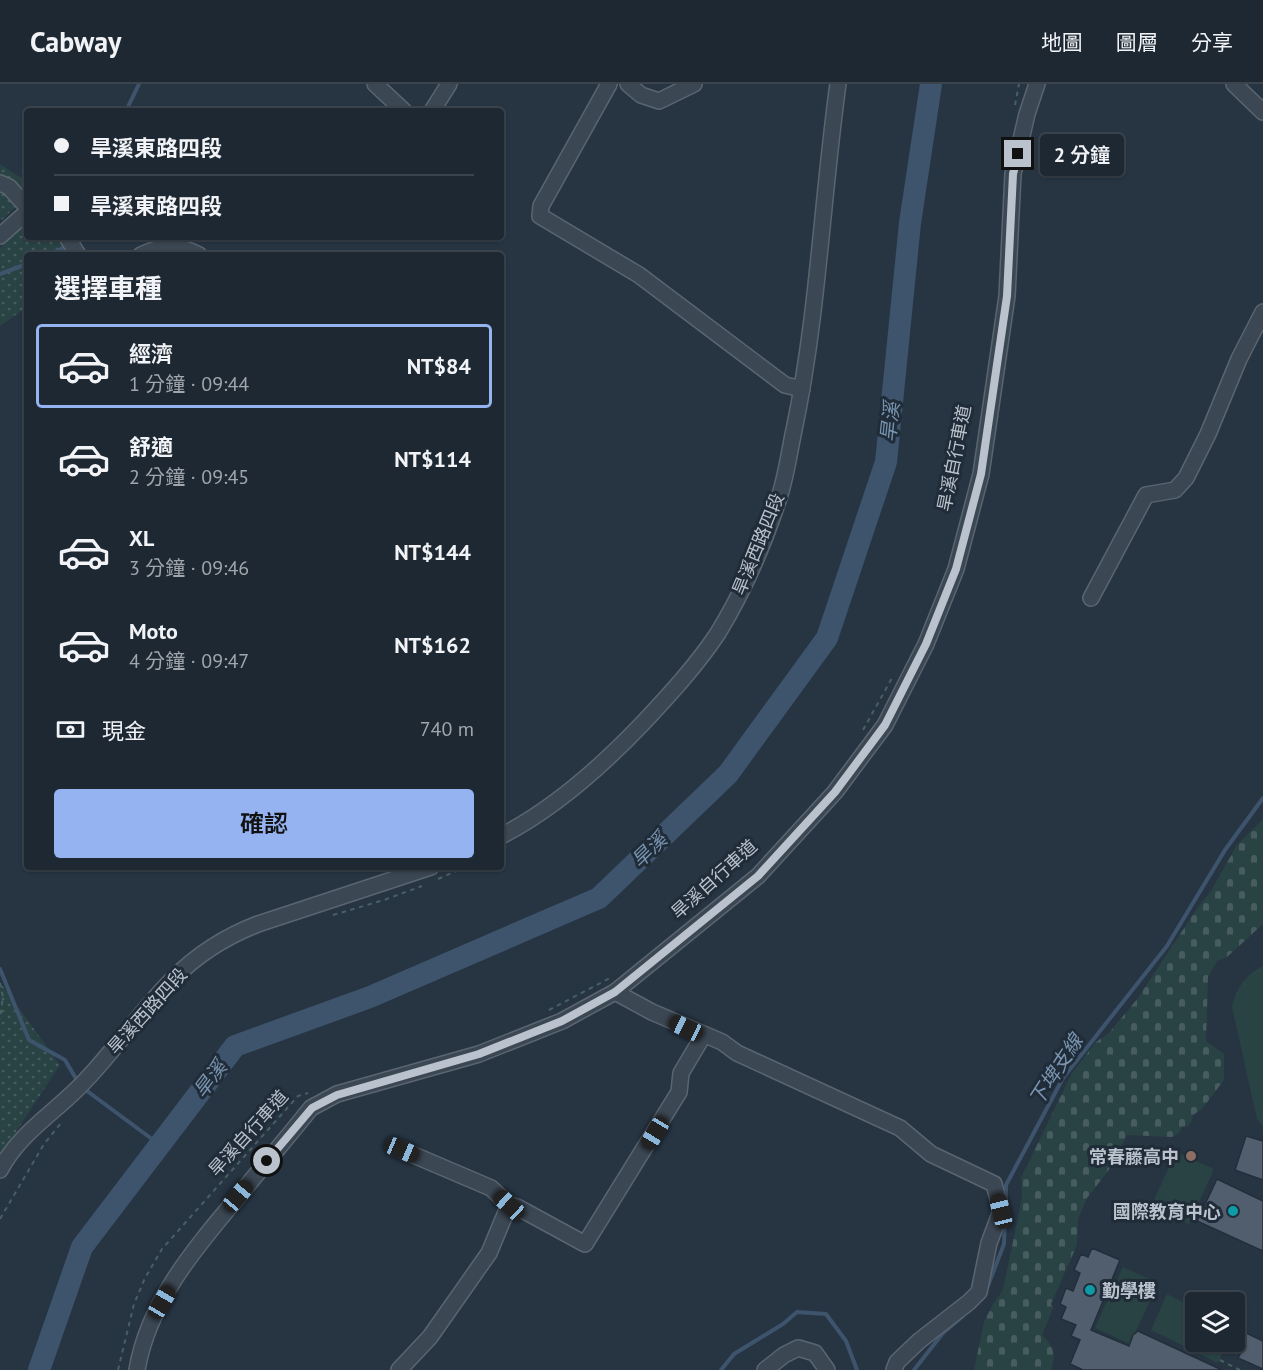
<!DOCTYPE html>
<html lang="zh-TW">
<head>
<meta charset="utf-8">
<style>
	body { margin:0; font-family:"PT Sans","Noto Sans TC",sans-serif; background:#2a343e; color:#f1f3f6; height:100vh; display:flex; flex-direction:column; font-size:22px; white-space:nowrap }
	* { box-sizing:border-box; margin:0 }
	p { font-size:20px; color:#a0a6ac }
	.icon { flex:none; width:33px; height:33px; fill:none; stroke:currentColor; stroke-width:2; stroke-linecap:round; stroke-linejoin:round }
	.map { position:relative; flex:1; overflow:hidden }
	.drawer { position:absolute; left:24px; top:168px; width:480px; height:618px; display:flex; flex-direction:column; background:#1d2832; border-radius:6px; box-shadow:0 2px 4px #0004,0 0 0 2px #3b444d }
	.drawer>* { flex:none }
	.top-card { position:absolute; left:24px; top:24px; width:480px; height:132px; border-radius:6px; box-shadow:0 2px 4px #0004,0 0 0 2px #3b444d; display:grid; align-content:center; height:132px; padding:0 30px; background:#1d2832 }
	.tools { position:absolute; left:1185px; top:1208px; display:grid; gap:12px }
	.tools a { display:grid; place-items:center; width:60px; height:60px; border-radius:6px; background:#1d2832; box-shadow:0 2px 4px #0004,0 0 0 2px #3b444d; font-size:30px }
	.end { position:absolute; width:27px; height:27px; margin:-14px; border:8px solid #b9c2cd; background:#111; box-shadow:0 0 0 3px #111 }
	.from { border-radius:50% }
	.bubble { position:absolute; height:42px; border-radius:6px; background:#1d2832; box-shadow:0 2px 4px #0004,0 0 0 2px #3b444d; font-size:20px; font-weight:600; line-height:42px; text-align:center }
	.car { position:absolute; width:18px; height:36px; margin:-18px -9px; border-radius:8px; box-shadow:0 0 4px 2px #0007; background:linear-gradient(#222 24%,#8ab4d8 0 40%,#222 0 76%,#8ab4d8 0 86%,#222 0) }
	.top-card b { display:flex; align-items:center; gap:21px; height:57px; font-size:22px }
	.top-card b+b { border-top:2px solid #3b444d }
	.top-card i { width:15px; height:15px; background:#f1f3f6 }
	ul { padding:0; list-style:none }
	li { display:flex; align-items:center; gap:18px; height:84px; margin:0 12px 9px; padding:0 18px; border:3px solid transparent; border-radius:6px }
	li div { flex:1 }
	li b { display:block; font-size:22px }
	li em { font-style:normal; font-weight:600 }
	li.active { border-color:#95b2f1 }
	li>.icon { width:54px; height:54px; stroke-width:1.5 }
	h2 { padding:0 30px; font-size:27px; line-height:72px }
	.pay { display:flex; align-items:center; gap:15px; height:66px; padding:0 30px; font-size:22px }
	.pay p { margin-inline-start:auto }
	.cta { display:flex; gap:12px; margin-top:auto; padding:12px 30px }
	.cta a { flex:1; height:69px; border-radius:6px; background:#95b2f1; color:#111; font-size:24px; font-weight:600; line-height:69px; text-align:center }
	header { display:flex; align-items:center; gap:36px; box-sizing:border-box; height:84px; padding:0 30px; background:#1d2832; border-bottom:2px solid #3b444d }
	header strong { font-size:28px }
	nav { display:flex; gap:33px; margin-inline-start:auto; font-size:21px }
	.map>svg:first-child { display:block }
</style>
</head>
<body>
<header>
<strong>Cabway</strong>
<nav><a>地圖</a><a>圖層</a><a>分享</a></nav>
</header>
<div class="map">
<svg width="1263" height="1286" viewBox="0 0 1263 1286">
	<defs>
		<pattern id="green-dots" width="8" height="8" patternUnits="userSpaceOnUse" patternTransform="scale(1.5)"><rect width="8" height="8" fill="#294344"/><path d="M2 2h.1M6 6h.1" fill="none" stroke="#465c5e" stroke-width="1.8" stroke-linecap="round"/></pattern>
		<pattern id="cemetery-stones" width="16" height="16" patternUnits="userSpaceOnUse" patternTransform="scale(1.5)"><rect width="16" height="16" fill="#294344"/><path d="M2 7V4a2 2 0 0 1 4 0v3zM10 15v-3a2 2 0 0 1 4 0v3z" fill="#465c5e"/></pattern>
	</defs>
	<rect width="100%" height="100%" fill="#273543"/>
	<g fill="url(#green-dots)">
		<path d="M0,80L27,98V111L2,136L0,135Z"/>
		<path d="M27,136V153H60L71,171H27V223L0,242V164Z"/>
		<path d="M0,898L60,981L0,1072Z"/>
	</g>
	<path fill="url(#cemetery-stones)" d="M1263,735V840L1227,873L1217,877L1208,893L1206,957L1224,970V996L1202,1025L1193,1031L1191,1038L1188,1042L1182,1043L1179,1049L1172,1053L1127,1051L1108,1087L1087,1114L1078,1135L1077,1161L1051,1220L1053,1224L1042,1251C1054,1262 1056,1271 1051,1286H974L984,1238L992,1222L1003,1206L1022,1114L1021,1094L1072,989L1096,958L1109,949L1138,914L1198,823L1211,807L1237,761Z"/>
	<g fill="#294344">
		<path d="M1263,882V1043L1257,1035L1232,923C1236,904 1245,891 1263,882Z"/>
		<path d="M1176,1068L1214,1085L1189,1140L1151,1122Z"/>
		<path d="M1123,1183L1158,1199L1130,1260L1095,1244Z"/>
		<path d="M1167,1210L1195,1224L1196,1257H1228L1218,1279L1151,1246Z"/>
	</g>
	<g fill="none" stroke-linecap="round" stroke-linejoin="round">
		<g stroke="#3d546c" stroke-width="4">
			<path d="M126,27L139,0"/>
			<path d="M50,171L68,161"/>
			<path d="M0,190L27,180"/>
			<path d="M0,885L29,956L65,976L78,998"/>
			<path d="M83,1004L160,1061"/>
			<path d="M1006,1118V1101L1063,994L1167,862L1225,766L1263,714"/>
			<path d="M987,1204L1004,1160L1005,1134"/>
			<path d="M721,1286L734,1270L783,1240L797,1228L826,1230L846,1257L857,1286"/>
			<path d="M914,1286L943,1249L963,1232"/>
		</g>
		<path stroke="#3d546c" stroke-width="22" d="M39,1286L82,1163L235,962L370,913L599,814L728,690L827,554L886,378L910,139L931,0"/>
	</g>
	<g fill="#505e6e" stroke="#222e3a" stroke-width="1.5">
		<path d="M1246,1052L1263,1057V1096L1235,1086Z"/>
		<path d="M1217,1095L1263,1117V1167L1197,1137Z"/>
		<path d="M1092,1164L1120,1176L1091,1246L1129,1262L1133,1251L1138,1247L1222,1286H1083L1070,1280L1080,1256L1071,1252L1076,1241L1061,1235L1066,1223L1060,1220L1066,1204L1073,1207L1080,1189L1074,1186L1081,1170L1088,1173Z"/>
		<path d="M1238,1245L1263,1257V1285L1238,1274L1244,1263L1232,1257H1234Z"/>
	</g>
	<g fill="none" stroke-linecap="round" stroke-linejoin="round">
		<defs>
			<g id="minor">
				<path d="M375,0L404,27"/>
				<path d="M609,0L541,122L540,132L639,191L785,301L802,305"/>
				<path d="M628,0L641,11L659,17L694,0"/>
				<path d="M1234,0L1263,28"/>
				<path d="M432,27L449,0"/>
				<path d="M0,99L9,103L27,123"/>
				<path d="M0,152L27,128"/>
				<path d="M67,153L78,171"/>
				<path d="M141,171C161,161 178,160 199,171"/>
				<path d="M1091,514L1146,411L1175,406L1186,394L1208,350L1239,275L1263,228"/>
				<path d="M501,752C554,725 602,682 643,639C669,611 697,581 718,549C743,508 763,462 778,417C786,394 789,369 794,346C818,232 822,115 838,0"/>
				<path d="M615,908L652,928L722,958L737,969L900,1044L931,1070L994,1100L1001,1127L989,1159L979,1208L969,1218L919,1257L897,1278L894,1286"/>
				<path d="M402,1066L491,1104L509,1121L517,1123L585,1160L679,1008L681,989L703,952"/>
				<path d="M0,1086C18,1052 48,1033 75,1007C111,973 138,929 174,894C198,870 227,852 258,840L431,783"/>
				<path d="M137,1286C148,1219 195,1164 238,1113C262,1083 287,1054 311,1024L337,1010L479,970L562,937L615,908L758,792L835,708L885,641L926,560L956,485L981,390L1007,212L1013,90L1027,30L1037,0"/>
				<path d="M399,1286L430,1253L489,1169L509,1121"/>
				<path d="M765,1286L784,1271L798,1264L815,1269L827,1286"/>
			</g>
		</defs>
		<use href="#minor" stroke="#5a6570" stroke-width="18"/>
		<g stroke="#476061" stroke-width="2" stroke-dasharray="4.5 4.5" stroke-linecap="butt">
			<path d="M1015,21L1019,0"/>
			<path d="M863,646L892,594"/>
			<path d="M438,795L466,783"/>
			<path d="M333,831L384,816L422,802"/>
			<path d="M0,899L3,913L0,935"/>
			<path d="M549,926L610,894"/>
			<path d="M0,1135L44,1060L62,1038"/>
			<path d="M1220,1276L1240,1286"/>
			<path d="M118,1286L134,1220L145,1194L162,1165L298,1012L308,1009"/>
		</g>
		<use href="#minor" stroke="#3b4753" stroke-width="15"/>
	</g>
	<g fill="none" stroke-linecap="round" stroke-linejoin="round">
		<path stroke="#b9c2cd" stroke-width="8" d="M267,1077L312,1024L337,1011L479,970L562,937L615,908L758,792L835,708L885,641L926,560L956,485L981,390L1007,212L1013,90L1018,70"/>
	</g>
	<circle fill="#8d6e63" stroke="#202c38" stroke-width="2" cx="1191" cy="1072" r="6"/>
	<g fill="#0f9aa8" stroke="#202c38" stroke-width="2">
		<circle cx="1233" cy="1127" r="6"/>
		<circle cx="1090" cy="1206" r="6"/>
	</g>
	<g text-anchor="middle" dominant-baseline="central" stroke-width="6" stroke-linejoin="round" paint-order="stroke">
		<g font-size="18" fill="#b9c2cd" stroke="#202c38">
			<text transform="translate(954 374) rotate(-79)">旱溪自行車道</text>
			<text transform="translate(758 460) rotate(-68)">旱溪西路四段</text>
			<text transform="translate(714 795) rotate(-42)">旱溪自行車道</text>
			<text transform="translate(147 927) rotate(-48)">旱溪西路四段</text>
			<text transform="translate(248 1049) rotate(-48)">旱溪自行車道</text>
		</g>
		<g font-size="18" font-weight="bold" fill="#b9c2cd" stroke="#202c38" text-anchor="end">
			<text x="1179" y="1072">常春藤高中</text>
			<text x="1221" y="1127">國際教育中心</text>
			<text x="1102" y="1206" text-anchor="start">勤學樓</text>
		</g>
		<g font-size="20" font-style="italic" fill="#7994b0" stroke="#202c38">
			<text transform="translate(890 338) rotate(-84)">旱溪</text>
			<text transform="translate(649 766) rotate(-44)">旱溪</text>
			<text transform="translate(1056 986) rotate(-57)">下埤支線</text>
			<text transform="translate(210 995) rotate(-53)">旱溪</text>
		</g>
	</g>
</svg>
<div class="tools">
<a><svg class="icon" aria-label="layers" viewBox="0 0 24 24"><path d="M12 4l9 5-9 5-9-5zM3 14l9 5 9-5"/></svg></a>
</div>
<i class="end from" style="left:267px;top:1077px"></i>
<i class="end" style="left:1018px;top:70px"></i>
<div class="bubble" style="left:1040px;top:50px;width:84px">2 分鐘</div>
<i class="car" style="left:686px;top:944px;rotate:295deg"></i>
<i class="car" style="left:655px;top:1049px;rotate:211deg"></i>
<i class="car" style="left:402px;top:1066px;rotate:113deg"></i>
<i class="car" style="left:238px;top:1112px;rotate:40deg"></i>
<i class="car" style="left:509px;top:1121px;rotate:313deg"></i>
<i class="car" style="left:1001px;top:1127px;rotate:346deg"></i>
<i class="car" style="left:162px;top:1218px;rotate:30deg"></i>
<div class="top-card">
<b><i class="from"></i>旱溪東路四段</b>
<b><i></i>旱溪東路四段</b>
</div>
<section class="drawer">
<h2>選擇車種</h2>
<ul>
<li class="active"><svg class="icon" aria-label="car" viewBox="0 0 24 24"><path d="M5 17H2v-5l4-1 3-4h7l3 4 3 1v5h-3M9 17h6M6 11h13"/><circle cx="7" cy="17" r="2"/><circle cx="17" cy="17" r="2"/></svg><div><b>經濟</b><p>1 分鐘 · 09:44</p></div><em>NT$84</em></li>
<li><svg class="icon" aria-label="car" viewBox="0 0 24 24"><path d="M5 17H2v-5l4-1 3-4h7l3 4 3 1v5h-3M9 17h6M6 11h13"/><circle cx="7" cy="17" r="2"/><circle cx="17" cy="17" r="2"/></svg><div><b>舒適</b><p>2 分鐘 · 09:45</p></div><em>NT$114</em></li>
<li><svg class="icon" aria-label="car" viewBox="0 0 24 24"><path d="M5 17H2v-5l4-1 3-4h7l3 4 3 1v5h-3M9 17h6M6 11h13"/><circle cx="7" cy="17" r="2"/><circle cx="17" cy="17" r="2"/></svg><div><b>XL</b><p>3 分鐘 · 09:46</p></div><em>NT$144</em></li>
<li><svg class="icon" aria-label="car" viewBox="0 0 24 24"><path d="M5 17H2v-5l4-1 3-4h7l3 4 3 1v5h-3M9 17h6M6 11h13"/><circle cx="7" cy="17" r="2"/><circle cx="17" cy="17" r="2"/></svg><div><b>Moto</b><p>4 分鐘 · 09:47</p></div><em>NT$162</em></li>
</ul>
<div class="pay"><svg class="icon" aria-label="cash" viewBox="0 0 24 24"><path d="M3 7h18v10H3z"/><circle cx="12" cy="12" r="2"/></svg>現金<p>740 m</p></div>
<div class="cta"><a>確認</a></div>
</section>
</div>
</body>
</html>
